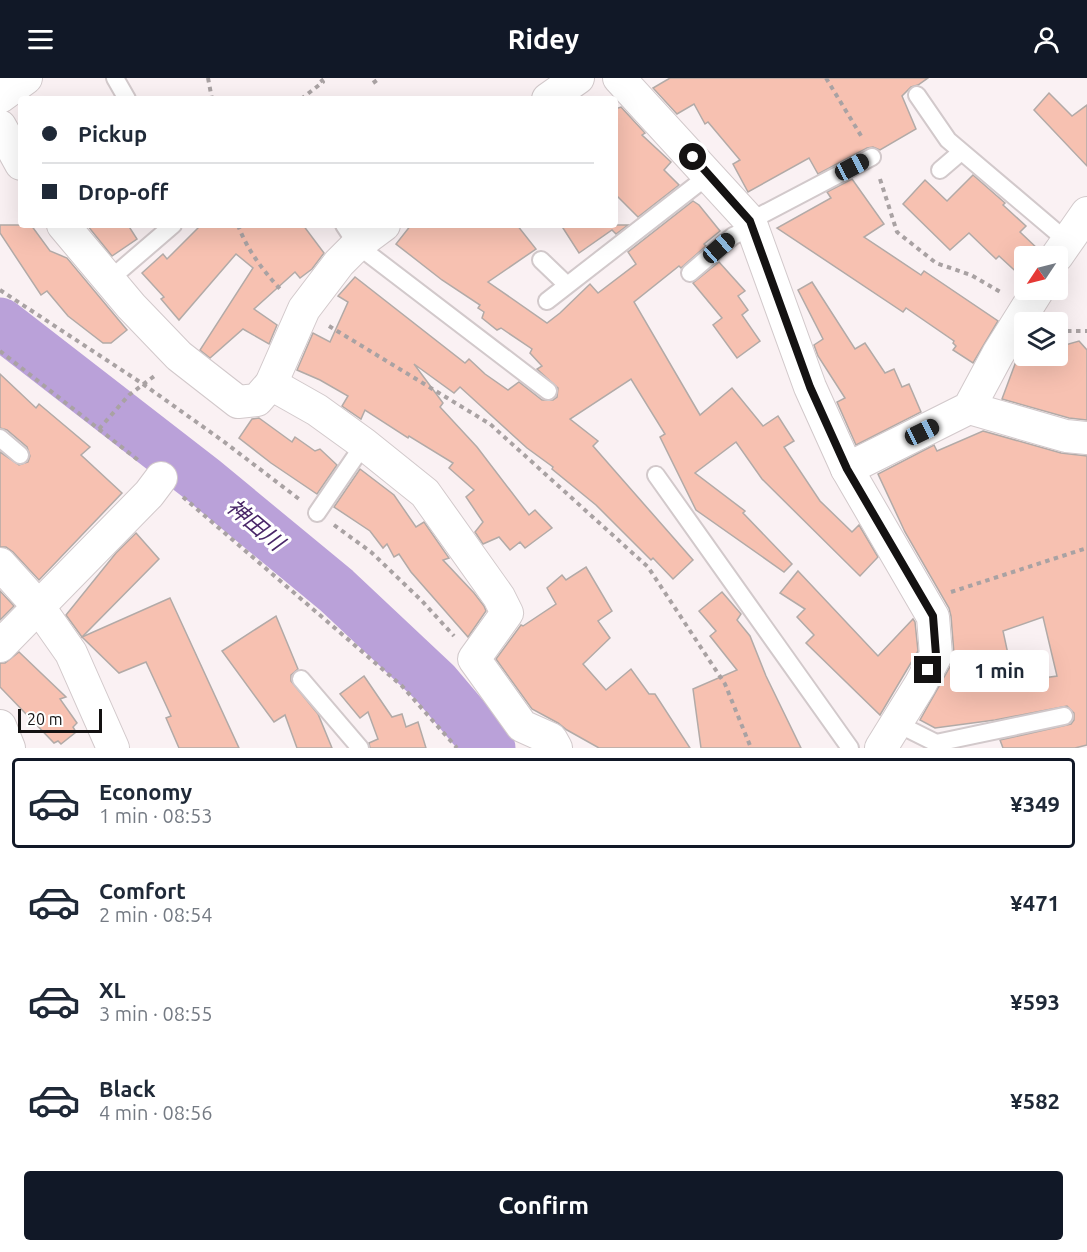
<!DOCTYPE html>
<html lang="en">
<head>
<meta charset="utf-8">
<style>
	body { margin:0; font-family:Ubuntu,"Noto Sans JP",sans-serif; background:#f2f2f3; color:#1f2937; height:100vh; display:flex; flex-direction:column; font-size:22px; white-space:nowrap }
	* { box-sizing:border-box; margin:0 }
	p { font-size:20px; color:#747a83 }
	.icon { flex:none; width:33px; height:33px; fill:none; stroke:currentColor; stroke-width:2; stroke-linecap:round; stroke-linejoin:round }
	.map { position:relative; height:670px; overflow:hidden }
	.panel { display:flex; flex-direction:column; background:#fff; flex:1 }
	.panel>* { flex:none }
	.top-card { position:absolute; left:18px; top:18px; width:600px; height:132px; border-radius:6px; box-shadow:0 6px 24px #0002; display:grid; align-content:center; height:132px; padding:0 24px; background:#fff }
	.needle { width:39px; rotate:235deg }
	.tools { position:absolute; left:1014px; top:168px; display:grid; gap:12px }
	.tools a { display:grid; place-items:center; width:54px; height:54px; border-radius:6px; background:#fff; box-shadow:0 6px 24px #0002; font-size:30px }
	.scale { position:absolute; left:18px; bottom:15px; width:84px; box-sizing:border-box; padding-left:6px; border:3px solid #141212; border-top:0; font-size:16px; line-height:21px; white-space:nowrap; color:#141212; -webkit-text-stroke:4px #fff; paint-order:stroke }
	.end { position:absolute; width:27px; height:27px; margin:-14px; border:8px solid #141212; background:#fff; box-shadow:0 0 0 3px #fff }
	.from { border-radius:50% }
	.bubble { position:absolute; height:42px; border-radius:6px; background:#fff; box-shadow:0 6px 24px #0002; font-size:20px; font-weight:600; line-height:42px; text-align:center }
	.car { position:absolute; width:18px; height:36px; margin:-18px -9px; border-radius:8px; box-shadow:0 0 4px 2px #0007; background:linear-gradient(#222 24%,#8ab4d8 0 40%,#222 0 76%,#8ab4d8 0 86%,#222 0) }
	.top-card b { display:flex; align-items:center; gap:21px; height:57px; font-size:22px }
	.top-card b+b { border-top:2px solid #e0e1e3 }
	.top-card i { width:15px; height:15px; background:#1f2937 }
	ul { padding:10px 0 0; list-style:none }
	li { display:flex; align-items:center; gap:18px; height:90px; margin:0 12px 9px; padding:0 12px; border:3px solid transparent; border-radius:6px }
	li div { flex:1 }
	li b { display:block; font-size:22px }
	li em { font-style:normal; font-weight:600 }
	li.on { border-color:#111827 }
	li>.icon { width:54px; height:54px; stroke-width:1.5 }
	.button { display:flex; gap:12px; margin-top:auto; padding:12px 24px }
	.button a { flex:1; height:69px; border-radius:6px; background:#111827; color:#fff; font-size:24px; font-weight:600; line-height:69px; text-align:center }
	header { display:flex; justify-content:space-between; align-items:center; height:78px; padding:0 24px; background:#111827; color:#fff; font-size:27px; font-weight:600 }
	.map>svg:first-child { display:block }
</style>
</head>
<body>
<header><svg class="icon" aria-label="menu" viewBox="0 0 24 24"><path d="M4 6h16M4 12h16M4 18h16"/></svg>Ridey<svg class="icon" aria-label="person" viewBox="0 0 24 24"><circle cx="12" cy="8" r="4"/><path d="M4 21q1-7 8-7t8 7"/></svg></header>
<div class="map">
<svg width="1087" height="670" viewBox="0 0 1087 670">
	<rect width="100%" height="100%" fill="#faf1f3"/>
	<g fill="none" stroke-linecap="round" stroke-linejoin="round">
		<path stroke="#baa1d9" stroke-width="51" d="M0,245L204,403L336,512L435,605L490,670"/>
	</g>
	<g fill="#f7c1b1" stroke="#b2aaa7" stroke-width="1.5" fill-rule="evenodd">
		<path d="M670,0H928L918,7L911,9L902,18L916,51L880,72L873,69L867,70L818,96L809,80L748,114L733,86L740,82L708,44L705,46L694,26L677,36L653,10Z"/>
		<path d="M1049,15L1072,38L1087,27V88L1034,32Z"/>
		<path d="M621,29L645,55L642,57L671,84L664,92L679,107L638,139L615,116V31Z"/>
		<path d="M973,97L1005,125L1003,127L1026,148L1020,154L1040,173L1039,178H1024V201L999,178L996,181L969,155L950,172L903,126L925,102L947,123Z"/>
		<path d="M852,101L884,146L864,159L921,197L924,193L998,243L973,285L953,272L956,268L953,265L954,263L906,230L903,234L777,150L831,120L827,114Z"/>
		<path d="M693,123L699,127L720,153L704,166L706,168L681,190L679,188L634,224L700,337L732,310L763,348L778,338L794,363L784,369L820,423L852,454L859,447L878,479L860,498L762,401L736,364L695,395L745,433L743,435L792,486L784,494L696,432L660,359L665,356L631,301L570,341L598,363L593,368L693,482L673,501L653,480L651,482L596,427L552,391L553,389L527,370L460,309L454,315L414,286L443,325L440,329L477,369L529,437L535,432L552,450L525,470L520,464L510,472L499,459L483,466L475,454L483,444L466,419L474,412L449,390L453,385L409,358L408,360L365,332L361,341L342,328L348,318L320,302L297,292L313,255L330,264L348,224L338,218L355,199L465,285L469,281L485,296L508,312L519,304L542,322H553L557,319L558,310L537,291L542,288L530,275L532,271L501,250L497,252L482,240L484,234L478,230L480,227L442,202L396,166L411,147H517L536,171L488,204L547,245L560,235L590,206L598,215L636,186L628,174Z"/>
		<path d="M0,147H31L50,173L67,180L127,252L111,265H103L68,238L47,213L41,217L0,155Z"/>
		<path d="M87,147H128L137,161L112,178Z"/>
		<path d="M201,147H303L324,175L312,191L300,200L295,194L254,231L277,247L269,266L243,251L210,280L200,272L253,190L236,176L179,242L161,221L164,219L142,195L163,176L167,181Z"/>
		<path d="M561,147H628L616,156L612,152L579,175Z"/>
		<path d="M719,184L745,213L738,218L748,232L742,237L760,263L737,280L713,247L722,240L693,205Z"/>
		<path d="M812,204L855,271L865,265L885,295L894,291L902,309L909,306L921,334L856,367L837,324L845,320L818,278L814,267L823,261L798,212Z"/>
		<path d="M1079,263L1087,272V342L1069,340L1002,321L1018,278H1058V269Z"/>
		<path d="M0,296L36,330L39,326L90,369L81,377L122,415L39,502L13,474L6,469H0V374L19,387L28,384L30,378L27,369L7,352L0,350Z"/>
		<path d="M259,340L292,364L295,359L315,373L320,371L337,387L317,416L271,385L239,360L252,341Z"/>
		<path d="M983,353L1061,375L1087,378V667L1075,670H1003L1000,662L1071,646L1074,642V635L1067,628L995,642L935,650L920,642L952,585L954,576L951,538L949,530L905,454L878,396L934,367L937,373ZM1043,539L1057,598L1014,604L1003,553Z"/>
		<path d="M360,391L394,417L416,449L424,444L449,480L443,482L474,515L484,528L486,533L468,559L411,494L399,476L394,479L387,466L383,470L370,453L334,429Z"/>
		<path d="M136,455L159,481L82,559L66,537L116,475Z"/>
		<path d="M586,489L612,533L598,543L610,560L583,586L606,612L631,591L649,616H655L690,670H599L567,652L558,645L532,631L496,581L521,547L523,548L556,526L547,510L562,497L566,502Z"/>
		<path d="M798,493L878,578L913,541L915,544L918,573L880,637L806,565L814,557L797,539L805,531L780,515Z"/>
		<path d="M0,513L14,528L0,542Z"/>
		<path d="M722,514L741,536L737,542L750,558L766,598L801,670H701L693,611L737,592L710,558L716,553L699,533Z"/>
		<path d="M170,520L239,670H179L166,640L171,638L146,584L119,595L82,559Z"/>
		<path d="M276,538L298,591L291,597V603L318,636L332,670H297L285,637L274,644L222,573Z"/>
		<path d="M19,574L66,619L60,621L77,645L73,649L76,654L61,666L58,663L54,665L0,609V585H5Z"/>
		<path d="M364,598L392,639L402,636L406,649L418,644L426,670H370L369,665L378,661L368,634L360,640L340,616Z"/>
	</g>
	<g fill="none" stroke-linecap="round" stroke-linejoin="round">
		<defs>
			<g id="lane">
				<path d="M115,0L127,21"/>
				<path d="M917,17L948,62L1067,163"/>
				<path d="M940,92L961,74"/>
				<path d="M750,143L872,79"/>
				<path d="M344,147L357,167L548,313"/>
				<path d="M541,182L566,206"/>
				<path d="M690,195L733,158L752,149"/>
				<path d="M109,202L173,147"/>
				<path d="M547,223L709,97"/>
				<path d="M0,360L20,377"/>
				<path d="M656,397L850,670"/>
				<path d="M317,435L364,366"/>
				<path d="M301,601L360,670"/>
				<path d="M896,645L936,665L1064,638"/>
			</g>
			<g id="street">
				<path d="M619,0L750,143L810,309L847,391L933,539L936,577L920,607L881,670"/>
				<path d="M0,19L26,0"/>
				<path d="M548,21L578,0"/>
				<path d="M0,48L21,86"/>
				<path d="M63,147L131,228L179,278L238,324L257,322L271,306L304,231L339,185L357,167L384,147"/>
				<path d="M1057,178L1087,135"/>
				<path d="M271,306L317,332L364,366L425,415L499,519L507,535L474,581L522,648L551,661L556,670"/>
				<path d="M969,330L1066,358L1087,360"/>
				<path d="M847,391L969,330L998,276L1038,212"/>
				<path d="M0,486L38,528L71,575L113,670"/>
				<path d="M0,568L149,416L161,400"/>
				<path d="M0,648L9,670"/>
			</g>
		</defs>
		<use href="#lane" stroke="#d2c9cb" stroke-width="20"/>
		<use href="#street" stroke="#d2c9cb" stroke-width="34"/>
		<g stroke="#a9a2a3" stroke-width="4" stroke-dasharray="4.5 4.5" stroke-linecap="butt">
			<path d="M208,0L212,21"/>
			<path d="M826,0L863,61"/>
			<path d="M373,5L380,0"/>
			<path d="M301,21L323,4L320,0"/>
			<path d="M880,101L897,154L936,185L971,197L1002,215"/>
			<path d="M238,147C247,172 264,194 282,213"/>
			<path d="M0,212L143,306L223,363L299,421"/>
			<path d="M329,248L490,346L648,489L725,606L751,670"/>
			<path d="M1058,253H1087"/>
			<path d="M0,273L138,382"/>
			<path d="M99,351L129,317L157,296"/>
			<path d="M183,419L402,608L457,670"/>
			<path d="M334,447L371,474L422,523L454,558"/>
			<path d="M951,514L1087,470"/>
		</g>
		<use href="#lane" stroke="#fff" stroke-width="16"/>
		<use href="#street" stroke="#fff" stroke-width="32"/>
	</g>
	<g fill="none" stroke-linecap="round" stroke-linejoin="round">
		<path stroke="#141212" stroke-width="8" d="M693,79L750,143L810,309L847,391L933,538L936,577L928,592"/>
	</g>
	<g text-anchor="middle" dominant-baseline="central" stroke-width="6" stroke-linejoin="round" paint-order="stroke">
		<g font-size="22" font-style="italic" fill="#492769" stroke="#fff">
			<text transform="translate(256 446) rotate(40)">神田川</text>
		</g>
	</g>
</svg>
<div class="tools">
<a><svg class="needle" viewBox="-14 -14 28 28"><path d="M0-13l5 13h-10z" fill="#e53935"/><path d="M0 13l5-13h-10z" fill="#747a83"/></svg></a>
<a><svg class="icon" aria-label="layers" viewBox="0 0 24 24"><path d="M12 4l9 5-9 5-9-5zM3 14l9 5 9-5"/></svg></a>
</div>
<div class="scale">20 m</div>
<i class="end from" style="left:693px;top:79px"></i>
<i class="end" style="left:928px;top:592px"></i>
<div class="bubble" style="left:950px;top:572px;width:99px">1 min</div>
<i class="car" style="left:852px;top:89px;rotate:62deg"></i>
<i class="car" style="left:719px;top:170px;rotate:49deg"></i>
<i class="car" style="left:922px;top:354px;rotate:64deg"></i>
<div class="top-card">
<b><i class="from"></i>Pickup</b>
<b><i></i>Drop-off</b>
</div>
</div>
<section class="panel">
<ul>
<li class="on"><svg class="icon" aria-label="car" viewBox="0 0 24 24"><path d="M5 17H2v-5l4-1 3-4h7l3 4 3 1v5h-3M9 17h6M6 11h13"/><circle cx="7" cy="17" r="2"/><circle cx="17" cy="17" r="2"/></svg><div><b>Economy</b><p>1 min · 08:53</p></div><em>¥349</em></li>
<li><svg class="icon" aria-label="car" viewBox="0 0 24 24"><path d="M5 17H2v-5l4-1 3-4h7l3 4 3 1v5h-3M9 17h6M6 11h13"/><circle cx="7" cy="17" r="2"/><circle cx="17" cy="17" r="2"/></svg><div><b>Comfort</b><p>2 min · 08:54</p></div><em>¥471</em></li>
<li><svg class="icon" aria-label="car" viewBox="0 0 24 24"><path d="M5 17H2v-5l4-1 3-4h7l3 4 3 1v5h-3M9 17h6M6 11h13"/><circle cx="7" cy="17" r="2"/><circle cx="17" cy="17" r="2"/></svg><div><b>XL</b><p>3 min · 08:55</p></div><em>¥593</em></li>
<li><svg class="icon" aria-label="car" viewBox="0 0 24 24"><path d="M5 17H2v-5l4-1 3-4h7l3 4 3 1v5h-3M9 17h6M6 11h13"/><circle cx="7" cy="17" r="2"/><circle cx="17" cy="17" r="2"/></svg><div><b>Black</b><p>4 min · 08:56</p></div><em>¥582</em></li>
</ul>
<div class="button"><a>Confirm</a></div>
</section>
</body>
</html>
